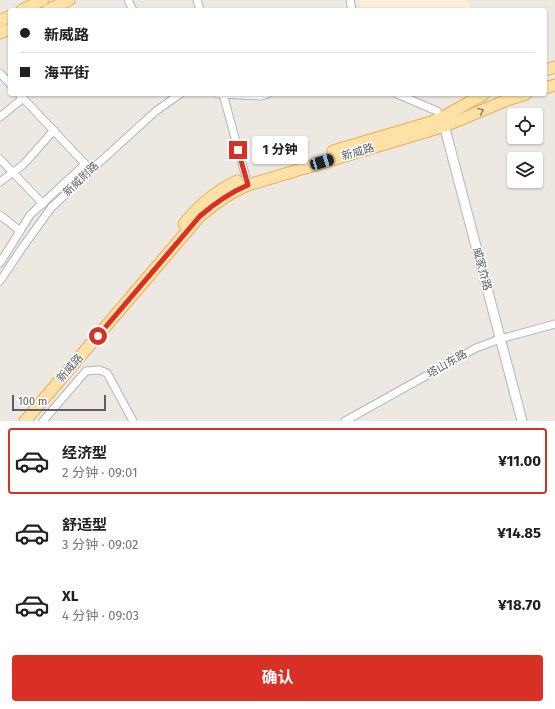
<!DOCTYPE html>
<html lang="zh">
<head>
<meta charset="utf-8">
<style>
	body { margin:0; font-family:"Fira Sans","Noto Sans SC",sans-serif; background:#f2f2f2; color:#202124; height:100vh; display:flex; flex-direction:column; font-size:15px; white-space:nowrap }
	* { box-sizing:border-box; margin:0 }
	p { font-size:13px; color:#757577 }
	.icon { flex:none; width:22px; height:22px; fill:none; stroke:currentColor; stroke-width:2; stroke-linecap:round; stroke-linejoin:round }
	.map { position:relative; height:421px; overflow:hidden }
	.panel { display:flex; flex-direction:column; background:#fff; flex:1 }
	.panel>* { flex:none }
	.banner { position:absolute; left:8px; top:8px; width:539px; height:88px; border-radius:4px; box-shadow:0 1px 3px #0004; display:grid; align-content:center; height:88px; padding:0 12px; background:#fff }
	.fabs { position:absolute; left:507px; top:108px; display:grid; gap:8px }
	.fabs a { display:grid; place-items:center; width:36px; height:36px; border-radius:4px; background:#fff; box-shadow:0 1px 3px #0004; font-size:20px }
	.scale { position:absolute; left:12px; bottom:10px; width:94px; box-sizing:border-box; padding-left:4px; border:2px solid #5b6063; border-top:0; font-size:11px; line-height:14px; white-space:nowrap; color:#5b6063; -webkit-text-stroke:3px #fff; paint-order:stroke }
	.end { position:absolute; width:18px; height:18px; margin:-9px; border:5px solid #d93025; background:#fff; box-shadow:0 0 0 2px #fff }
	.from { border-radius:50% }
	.bubble { position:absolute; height:28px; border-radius:4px; background:#fff; box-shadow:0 1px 3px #0004; font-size:13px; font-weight:700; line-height:28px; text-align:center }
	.car { position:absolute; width:12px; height:24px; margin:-12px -6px; border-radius:5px; box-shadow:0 0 3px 1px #0007; background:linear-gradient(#222 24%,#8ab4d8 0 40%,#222 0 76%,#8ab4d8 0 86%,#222 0) }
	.banner b { display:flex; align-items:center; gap:14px; height:38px; font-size:15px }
	.banner b+b { border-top:1px solid #e0e0e0 }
	.banner i { width:10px; height:10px; background:#202124 }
	ul { padding:7px 0 0; list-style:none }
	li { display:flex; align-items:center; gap:12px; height:66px; margin:0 8px 6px; padding:0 4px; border:2px solid transparent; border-radius:4px }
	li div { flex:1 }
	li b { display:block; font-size:15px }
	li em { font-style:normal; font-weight:700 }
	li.selected { border-color:#d93025 }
	li>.icon { width:36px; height:36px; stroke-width:1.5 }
	.cta { display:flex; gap:8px; margin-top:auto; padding:8px 12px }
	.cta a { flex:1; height:46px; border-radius:4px; background:#d93025; color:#fff; font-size:16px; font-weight:700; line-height:46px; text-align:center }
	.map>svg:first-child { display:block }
</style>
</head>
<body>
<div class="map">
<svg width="555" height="421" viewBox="0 0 555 421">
	<rect width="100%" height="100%" fill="#ede9e2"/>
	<path fill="#fdeed7" d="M359,0H468L471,10H361Z"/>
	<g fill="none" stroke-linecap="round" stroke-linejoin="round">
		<defs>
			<g id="minor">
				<path d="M128,0L133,10"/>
				<path d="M197,0L200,10"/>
				<path d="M350,0L352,10"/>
				<path d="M0,73L10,84"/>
				<path d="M19,94L88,167"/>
				<path d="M218,94L261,96L268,94"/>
				<path d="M223,94L248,185"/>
				<path d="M397,94L437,111L441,118"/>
				<path d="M0,117L23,98"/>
				<path d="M0,159L43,204"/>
				<path d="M0,182L24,164L54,130"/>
				<path d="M0,215L20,231"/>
				<path d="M0,263L30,215L85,164"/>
				<path d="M0,281L22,248L51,208L89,172L156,111L180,94"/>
				<path d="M43,421L86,371L99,370L107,373L133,421"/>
				<path d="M345,421L476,348L500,339L555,324"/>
			</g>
			<path id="tertiary" d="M443,121L522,421"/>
			<g id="primary">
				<path d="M22,10L43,0"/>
				<path d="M48,10L69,0"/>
				<path d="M0,21L10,16"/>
				<path d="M0,33L10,29"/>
				<path d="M545,70L555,67"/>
				<path d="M545,88L555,85"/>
				<path d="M333,151L431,122L441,118L484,94"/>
				<path d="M184,224C199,205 216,191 237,181"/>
				<path d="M25,421L200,216C215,203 229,193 248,185L445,126L507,100L526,94"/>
			</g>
		</defs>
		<use href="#minor" stroke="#b3b6b9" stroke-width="9"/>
		<use href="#tertiary" stroke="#b3b6b9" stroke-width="11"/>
		<use href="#primary" stroke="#eeac5a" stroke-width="13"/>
		<use href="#minor" stroke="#fff" stroke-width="7"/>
		<use href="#tertiary" stroke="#fff" stroke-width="9"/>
		<use href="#primary" stroke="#fde1a7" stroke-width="11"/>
	</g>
	<defs><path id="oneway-chevron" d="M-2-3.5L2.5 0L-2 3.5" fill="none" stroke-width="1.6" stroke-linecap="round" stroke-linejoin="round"/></defs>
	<use stroke="#8c8777" href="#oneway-chevron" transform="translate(481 111) rotate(-23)"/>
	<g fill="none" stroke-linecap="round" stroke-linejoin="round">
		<path stroke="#d93025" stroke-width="5" d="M98,336L200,216C215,203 229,193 248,185L238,150"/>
	</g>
	<g text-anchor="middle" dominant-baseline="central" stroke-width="3" stroke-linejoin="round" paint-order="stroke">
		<g font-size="11" fill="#5b6063" stroke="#fff">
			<text transform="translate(358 152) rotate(-16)">新威路</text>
			<text transform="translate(81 179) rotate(-44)">新威附路</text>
			<text transform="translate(482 269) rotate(75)">威家夼路</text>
			<text transform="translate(447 364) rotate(-30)">塔山东路</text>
			<text transform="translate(70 368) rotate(-49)">新威路</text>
		</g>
	</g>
</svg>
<div class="fabs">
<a><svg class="icon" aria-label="locate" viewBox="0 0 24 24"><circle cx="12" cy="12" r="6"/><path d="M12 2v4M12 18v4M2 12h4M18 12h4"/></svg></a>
<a><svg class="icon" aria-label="layers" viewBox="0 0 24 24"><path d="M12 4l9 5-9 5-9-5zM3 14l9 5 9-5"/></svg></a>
</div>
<div class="scale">100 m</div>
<i class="end from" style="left:98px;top:336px"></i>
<i class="end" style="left:238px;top:150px"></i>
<div class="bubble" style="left:252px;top:136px;width:56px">1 分钟</div>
<i class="car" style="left:322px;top:162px;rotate:74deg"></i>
<div class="banner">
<b><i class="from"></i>新威路</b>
<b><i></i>海平街</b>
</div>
</div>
<section class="panel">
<ul>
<li class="selected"><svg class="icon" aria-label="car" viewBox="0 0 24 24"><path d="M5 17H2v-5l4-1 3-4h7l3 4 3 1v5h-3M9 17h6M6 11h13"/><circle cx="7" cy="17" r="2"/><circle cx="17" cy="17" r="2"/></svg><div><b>经济型</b><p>2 分钟 · 09:01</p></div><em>¥11.00</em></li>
<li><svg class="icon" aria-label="car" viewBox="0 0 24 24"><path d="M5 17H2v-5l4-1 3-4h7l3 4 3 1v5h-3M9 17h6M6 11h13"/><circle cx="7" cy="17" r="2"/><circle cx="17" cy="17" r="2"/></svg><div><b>舒适型</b><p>3 分钟 · 09:02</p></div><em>¥14.85</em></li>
<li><svg class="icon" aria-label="car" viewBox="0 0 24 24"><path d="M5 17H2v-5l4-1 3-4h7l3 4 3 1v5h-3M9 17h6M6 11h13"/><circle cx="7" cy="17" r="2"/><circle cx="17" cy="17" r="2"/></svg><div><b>XL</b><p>4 分钟 · 09:03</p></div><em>¥18.70</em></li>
</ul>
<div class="cta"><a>确认</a></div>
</section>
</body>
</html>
